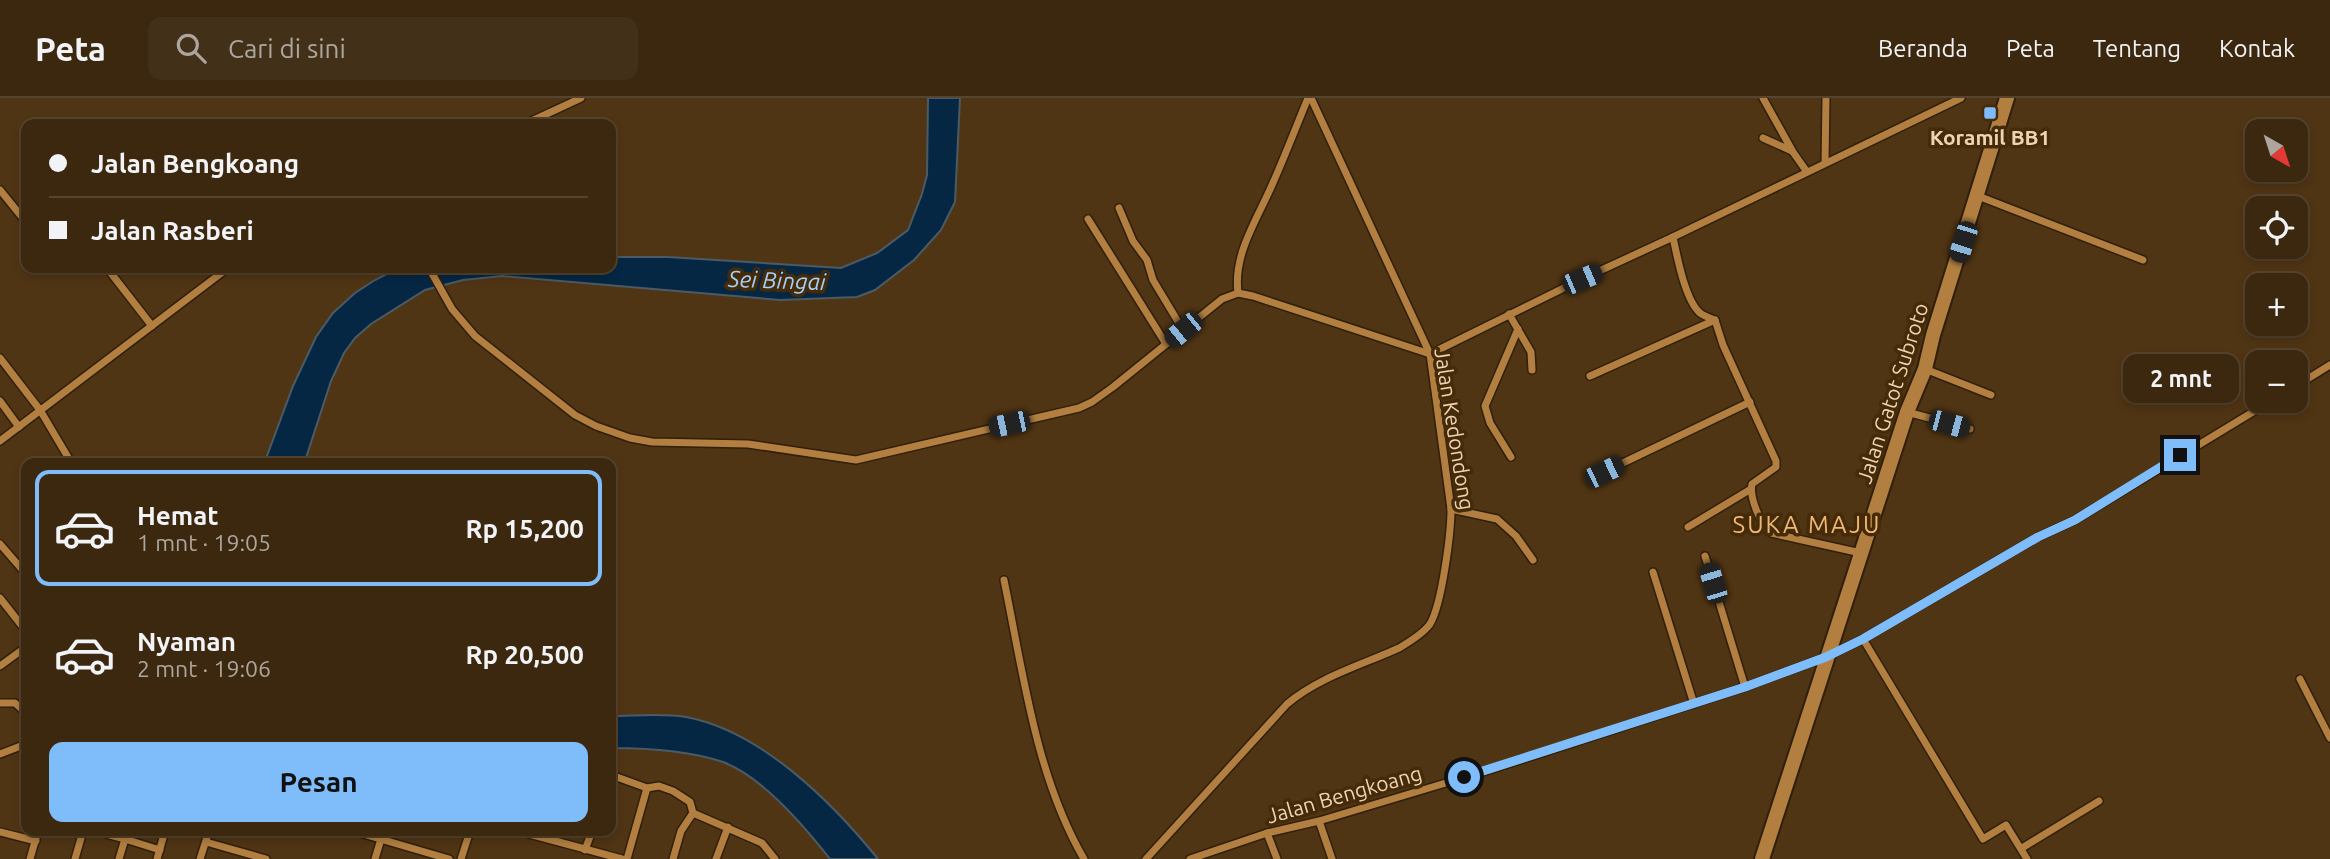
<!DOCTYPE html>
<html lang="id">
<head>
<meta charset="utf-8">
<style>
	body { margin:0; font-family:Ubuntu,sans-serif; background:#433018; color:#f1f3f6; height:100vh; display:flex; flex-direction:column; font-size:26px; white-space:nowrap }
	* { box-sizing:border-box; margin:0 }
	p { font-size:23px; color:#aca69e }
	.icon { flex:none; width:38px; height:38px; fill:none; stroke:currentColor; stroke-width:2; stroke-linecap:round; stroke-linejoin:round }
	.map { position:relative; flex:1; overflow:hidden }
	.drawer { position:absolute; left:21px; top:360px; width:595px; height:378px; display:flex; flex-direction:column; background:#3c280f; border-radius:14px; box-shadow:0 4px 10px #0003,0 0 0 2px #55442f }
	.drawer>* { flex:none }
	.guide { position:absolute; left:21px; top:21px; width:595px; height:154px; border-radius:14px; box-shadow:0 4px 10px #0003,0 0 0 2px #55442f; display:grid; align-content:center; height:154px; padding:0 28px; background:#3c280f }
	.needle { width:46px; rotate:141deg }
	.tools { position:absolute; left:2245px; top:21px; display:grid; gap:14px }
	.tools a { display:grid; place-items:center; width:63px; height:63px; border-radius:14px; background:#3c280f; box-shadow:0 4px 10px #0003,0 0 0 2px #55442f; font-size:35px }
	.end { position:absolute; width:32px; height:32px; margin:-16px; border:9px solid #7fbdfa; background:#111; box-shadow:0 0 0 4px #111 }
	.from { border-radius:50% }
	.bubble { position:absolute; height:49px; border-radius:14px; background:#3c280f; box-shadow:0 4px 10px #0003,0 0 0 2px #55442f; font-size:23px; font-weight:700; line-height:49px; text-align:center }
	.car { position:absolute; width:21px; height:42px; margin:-21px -10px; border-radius:9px; box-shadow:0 0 5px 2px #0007; background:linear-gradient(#222 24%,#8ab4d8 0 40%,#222 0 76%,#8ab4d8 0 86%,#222 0) }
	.guide b { display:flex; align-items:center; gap:24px; height:66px; font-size:26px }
	.guide b+b { border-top:2px solid #55442f }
	.guide i { width:18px; height:18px; background:#f1f3f6 }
	ul { padding:12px 0 0; list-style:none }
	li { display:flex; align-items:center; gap:21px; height:116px; margin:0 14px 10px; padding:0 14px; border:4px solid transparent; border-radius:14px }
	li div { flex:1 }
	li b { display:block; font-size:26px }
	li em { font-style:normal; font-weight:700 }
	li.on { border-color:#7fbdfa }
	li>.icon { width:63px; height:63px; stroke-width:1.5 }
	.primary-button { display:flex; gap:14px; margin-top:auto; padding:14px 28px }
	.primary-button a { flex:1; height:80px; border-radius:14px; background:#7fbdfa; color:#111; font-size:28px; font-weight:700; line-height:80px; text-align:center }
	header { display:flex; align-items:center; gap:42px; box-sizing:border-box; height:98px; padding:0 35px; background:#3c280f; border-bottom:2px solid #55442f }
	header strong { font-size:33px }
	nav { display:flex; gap:38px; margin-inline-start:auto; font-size:24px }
	.search { width:490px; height:63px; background:#433018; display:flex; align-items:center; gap:18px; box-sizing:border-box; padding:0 24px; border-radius:14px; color:#aca69e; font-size:26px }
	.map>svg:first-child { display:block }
</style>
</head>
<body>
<header>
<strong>Peta</strong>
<div class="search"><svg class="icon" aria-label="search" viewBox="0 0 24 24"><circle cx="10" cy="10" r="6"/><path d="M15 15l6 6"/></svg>Cari di sini</div>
<nav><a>Beranda</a><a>Peta</a><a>Tentang</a><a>Kontak</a></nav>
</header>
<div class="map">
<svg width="2330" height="761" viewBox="0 0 2330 761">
	<rect width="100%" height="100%" fill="#503514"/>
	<g fill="#052744" stroke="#4b5b66" stroke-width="2">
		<path d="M928,0H960L955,104L941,132L914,162L875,192L857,199L780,202L502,178L463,182L425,192L371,226L355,240L344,255L331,283L304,366H264L293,288L316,239L333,215L355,195L375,182L398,170H611V159H668L841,170L877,155L908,132L922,96L927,77Z"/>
		<path d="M611,618C635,618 662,615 686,619C761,633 832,704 878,761H830C805,729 761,678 723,664C690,653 645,650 611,650Z"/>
	</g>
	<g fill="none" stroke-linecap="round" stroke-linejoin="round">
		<defs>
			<g id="street">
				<path d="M1763,0L1793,54L1807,74"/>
				<path d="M525,26L581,0"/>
				<path d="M1763,40L1792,53"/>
				<path d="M1825,65L1826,0"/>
				<path d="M0,92L26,124"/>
				<path d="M1978,98L2143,162"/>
				<path d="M1119,110L1133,143L1147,162L1153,182L1183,232"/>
				<path d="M1088,121L1166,246"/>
				<path d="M1673,139C1677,158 1685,202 1700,215C1704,218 1710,220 1715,222L1723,247L1776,363V369L1752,386C1749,399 1761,428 1771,435L1861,455"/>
				<path d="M107,170L152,228"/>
				<path d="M429,170L452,211L475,238L575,317L596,328L630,340L652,344L748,346L856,362L1079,310L1092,304L1113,289L1222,201L1238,195L1253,198L1430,256L1582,181L1673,139L1961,0"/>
				<path d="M1238,195C1233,156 1257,122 1272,87C1285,58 1296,29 1308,0"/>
				<path d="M1509,216L1531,254L1532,272"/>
				<path d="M0,260L40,312L72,366"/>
				<path d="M1925,271L1991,297"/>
				<path d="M1590,278L1715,222"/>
				<path d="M2296,288L2330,267"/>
				<path d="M0,303L19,329"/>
				<path d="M1907,314L1970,331"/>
				<path d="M0,343L228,170"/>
				<path d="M1511,359L1490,325L1485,308L1518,231"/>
				<path d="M1604,374L1750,304"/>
				<path d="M1451,411L1497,421L1516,438L1533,462"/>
				<path d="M1688,429L1751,391"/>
				<path d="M0,446L26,476"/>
				<path d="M1705,458L1745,589"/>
				<path d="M1653,474L1694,606"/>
				<path d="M1004,482C1023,574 1036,679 1084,761"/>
				<path d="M0,500L26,533"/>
				<path d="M1863,541L1983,741L2006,727L2027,761"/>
				<path d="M0,568L26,549"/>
				<path d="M2300,581L2330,640"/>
				<path d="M0,605H15L26,615"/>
				<path d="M0,656L26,646"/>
				<path d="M611,679L614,678L647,690L659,688L673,693L690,704L693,715L762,745L775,761"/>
				<path d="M1319,723L1332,761"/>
				<path d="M95,733L125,741"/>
				<path d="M353,733L449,761"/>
				<path d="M518,733L622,761"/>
				<path d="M0,734L36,743"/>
				<path d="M1267,735L1277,761"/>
				<path d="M206,744L266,761"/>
				<path d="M2022,750L2099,703"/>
				<path d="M585,752L592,733"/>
				<path d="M30,761L38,733"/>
				<path d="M75,761L83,733"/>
				<path d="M119,761L125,741L160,752"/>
				<path d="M157,761L165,733"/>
				<path d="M200,761L209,733"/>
				<path d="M375,761L381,741"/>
				<path d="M461,761L470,733"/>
				<path d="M627,761L647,690"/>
				<path d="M673,761L681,733L693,715"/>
				<path d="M716,761L728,729"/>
				<path d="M1146,761L1287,606C1319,579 1362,567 1399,550C1409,544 1423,536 1430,526C1442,506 1451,435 1451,411L1430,256L1311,0"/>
				<path d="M1190,761L1267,735L1319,723L1489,672L1745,589L1826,559L1863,541L2038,439L2075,422L2271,303"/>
			</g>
			<path id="secondary" d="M1762,761L1907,314L1925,271L1933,237L2007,0"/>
		</defs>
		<use href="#street" stroke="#2f1f0b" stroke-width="10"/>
		<use href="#secondary" stroke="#2f1f0b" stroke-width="18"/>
		<use href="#street" stroke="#b27f40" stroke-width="7"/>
		<use href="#secondary" stroke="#b27f40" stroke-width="14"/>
	</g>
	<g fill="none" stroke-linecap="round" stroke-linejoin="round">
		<path stroke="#7fbdfa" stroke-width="9" d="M1464,679L1745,589L1826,559L1863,541L2038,439L2075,422L2180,357"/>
	</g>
	<rect fill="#7fbdfa" stroke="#452b08" stroke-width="2.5" x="1983" y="8" width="14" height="14" rx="3.5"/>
	<g text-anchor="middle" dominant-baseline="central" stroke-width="7" stroke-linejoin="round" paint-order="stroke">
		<g font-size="21" font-weight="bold" fill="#efd3b5" stroke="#452b08">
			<text x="1990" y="39">Koramil BB1</text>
		</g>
		<g font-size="21" fill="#efd3b5" stroke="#452b08">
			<text transform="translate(1892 295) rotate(-72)">Jalan Gatot Subroto</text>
			<text transform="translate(1455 331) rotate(81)">Jalan Kedondong</text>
			<text transform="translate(1344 696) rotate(-16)">Jalan Bengkoang</text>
		</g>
		<g font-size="23" font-style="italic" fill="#a3cffc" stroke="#452b08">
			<text transform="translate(777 182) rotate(2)">Sei Bingai</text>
		</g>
		<g font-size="24" letter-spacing="2" fill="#eeb778" stroke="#452b08">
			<text x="1807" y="426">SUKA MAJU</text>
		</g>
	</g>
</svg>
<div class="tools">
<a><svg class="needle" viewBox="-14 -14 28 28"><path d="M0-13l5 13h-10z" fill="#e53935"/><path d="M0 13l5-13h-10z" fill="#aca69e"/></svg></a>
<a><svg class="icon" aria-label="locate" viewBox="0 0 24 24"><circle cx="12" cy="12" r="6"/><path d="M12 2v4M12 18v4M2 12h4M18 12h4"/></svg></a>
<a>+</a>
<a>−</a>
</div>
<i class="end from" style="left:1464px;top:679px"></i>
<i class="end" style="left:2180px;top:357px"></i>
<div class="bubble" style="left:2123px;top:256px;width:116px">2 mnt</div>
<i class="car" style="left:1963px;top:144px;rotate:198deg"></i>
<i class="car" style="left:1582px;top:181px;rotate:67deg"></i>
<i class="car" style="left:1183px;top:232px;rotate:231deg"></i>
<i class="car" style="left:1009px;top:326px;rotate:258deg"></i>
<i class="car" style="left:1949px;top:326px;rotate:105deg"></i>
<i class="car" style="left:1604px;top:374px;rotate:64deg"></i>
<i class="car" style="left:1713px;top:485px;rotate:343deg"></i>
<div class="guide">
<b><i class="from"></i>Jalan Bengkoang</b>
<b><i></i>Jalan Rasberi</b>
</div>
<section class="drawer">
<ul>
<li class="on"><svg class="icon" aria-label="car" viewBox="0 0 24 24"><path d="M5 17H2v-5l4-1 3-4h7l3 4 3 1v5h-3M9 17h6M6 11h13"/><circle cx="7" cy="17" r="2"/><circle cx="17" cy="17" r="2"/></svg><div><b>Hemat</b><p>1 mnt · 19:05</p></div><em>Rp 15,200</em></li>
<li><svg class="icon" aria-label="car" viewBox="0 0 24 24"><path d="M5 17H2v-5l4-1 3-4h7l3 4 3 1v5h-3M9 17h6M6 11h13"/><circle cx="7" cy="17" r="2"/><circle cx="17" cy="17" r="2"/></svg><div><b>Nyaman</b><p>2 mnt · 19:06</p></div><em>Rp 20,500</em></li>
</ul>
<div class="primary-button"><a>Pesan</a></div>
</section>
</div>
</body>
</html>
